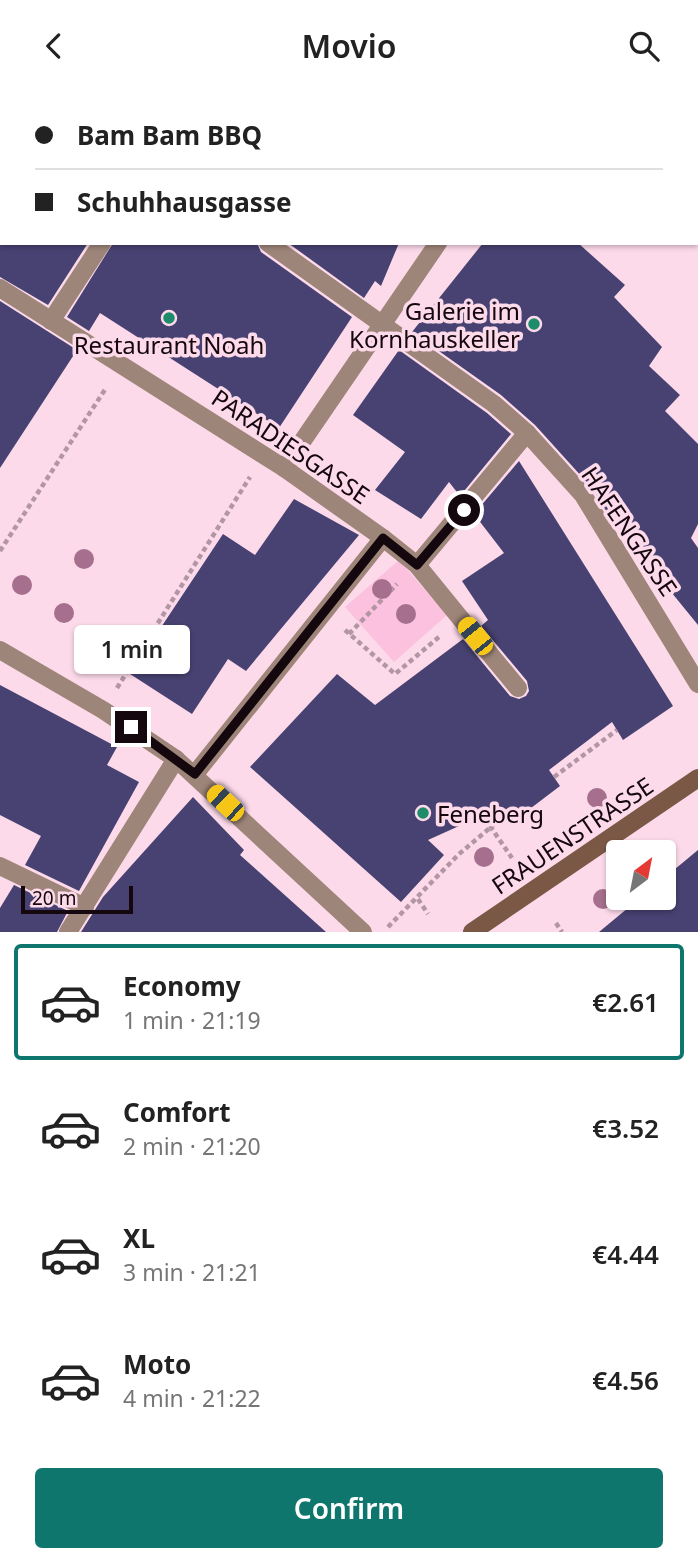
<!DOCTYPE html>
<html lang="en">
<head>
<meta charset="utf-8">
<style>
	body { margin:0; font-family:"Noto Sans",sans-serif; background:#f2f2f2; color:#222; height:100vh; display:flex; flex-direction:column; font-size:26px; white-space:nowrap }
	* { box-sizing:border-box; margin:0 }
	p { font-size:23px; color:#767676 }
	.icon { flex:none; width:38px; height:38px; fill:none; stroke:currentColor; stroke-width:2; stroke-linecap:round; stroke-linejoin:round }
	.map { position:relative; height:841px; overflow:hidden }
	.drawer { display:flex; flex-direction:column; background:#fff; flex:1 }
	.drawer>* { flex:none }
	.banner { position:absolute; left:0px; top:0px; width:698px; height:154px; box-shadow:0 2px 5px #0004; display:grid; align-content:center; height:154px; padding:0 35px; background:#fff }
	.needle { width:46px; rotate:32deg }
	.controls { position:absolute; left:606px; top:749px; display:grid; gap:14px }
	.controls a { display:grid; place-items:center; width:70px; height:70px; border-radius:7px; background:#fff; box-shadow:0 2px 5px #0004; font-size:35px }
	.scale { position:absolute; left:21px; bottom:18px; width:112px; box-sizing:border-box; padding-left:7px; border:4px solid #14070e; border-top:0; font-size:19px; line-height:24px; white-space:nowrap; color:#14070e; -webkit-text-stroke:5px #fddaea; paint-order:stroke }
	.end { position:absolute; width:32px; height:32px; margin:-16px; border:9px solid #14070e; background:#fff; box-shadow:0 0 0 4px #fff }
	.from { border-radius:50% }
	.bubble { position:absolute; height:49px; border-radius:7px; background:#fff; box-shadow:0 2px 5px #0004; font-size:23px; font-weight:600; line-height:49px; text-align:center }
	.car { position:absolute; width:21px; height:42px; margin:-21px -10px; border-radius:9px; box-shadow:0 0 5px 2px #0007; background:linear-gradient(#f5c518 24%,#345 0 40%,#f5c518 0 76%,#345 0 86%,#f5c518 0) }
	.banner b { display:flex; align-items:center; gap:24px; height:66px; font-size:26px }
	.banner b+b { border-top:2px solid #e0e0e0 }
	.banner i { width:18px; height:18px; background:#222 }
	ul { padding:12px 0 0; list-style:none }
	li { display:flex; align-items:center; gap:21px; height:116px; margin:0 14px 10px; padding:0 21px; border:4px solid transparent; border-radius:7px }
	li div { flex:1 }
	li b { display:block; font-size:26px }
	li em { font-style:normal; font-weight:600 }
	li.selected { border-color:#0f766e }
	li>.icon { width:63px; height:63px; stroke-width:1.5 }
	.button { display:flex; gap:14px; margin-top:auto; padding:14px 35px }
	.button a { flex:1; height:80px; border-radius:7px; background:#0f766e; color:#fff; font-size:28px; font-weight:600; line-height:80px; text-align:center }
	header { display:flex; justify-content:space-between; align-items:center; height:91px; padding:0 35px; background:#fff; font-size:32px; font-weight:600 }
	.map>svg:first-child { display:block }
</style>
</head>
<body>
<header><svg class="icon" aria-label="back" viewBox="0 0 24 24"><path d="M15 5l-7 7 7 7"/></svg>Movio<svg class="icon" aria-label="search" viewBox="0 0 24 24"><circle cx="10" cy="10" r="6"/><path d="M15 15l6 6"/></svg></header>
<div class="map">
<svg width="698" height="841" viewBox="0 0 698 841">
	<rect width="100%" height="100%" fill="#fddaea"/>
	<path fill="#fcc1de" d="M399,469L447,524L394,571L345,516Z"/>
	<g fill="#474272">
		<path d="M0,152H88L48,214L0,186Z"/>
		<path d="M113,152H257L261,161L352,226L279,337L100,222L89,240L67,226Z"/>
		<path d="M288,152H399L381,195L375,190L364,207Z"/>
		<path d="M483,152H578L625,194L614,206L662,256L649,275L680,304L665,320L698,353V433L691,447L698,457V534L610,426L592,397L535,334L501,304L412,241Z"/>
		<path d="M0,210L77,259L0,377Z"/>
		<path d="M399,259L487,322L511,343L460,405L449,391L421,428L375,399L405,361L353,324Z"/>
		<path d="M519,370L673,615L623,649L612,631L549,679L560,695L510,733L499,717L428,749L444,764L401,811L250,676L337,583L375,614L463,548L510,605L519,608L526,605L529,600L527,590L481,535L488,529L462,490L504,462L474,423Z"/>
		<path d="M294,408L359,444L246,580L228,568L192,623L130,583L223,443L255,464Z"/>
		<path d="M0,594L117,656L107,674L139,691L79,800L25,774L41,745L0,724Z"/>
		<path d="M193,706L244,759L240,764L326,841H81L103,806Z"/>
		<path d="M698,759V841H599L640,807H663V788Z"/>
		<path d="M14,794L68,820L57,841H0V817Z"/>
	</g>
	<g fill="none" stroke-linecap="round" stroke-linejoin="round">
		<g stroke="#b296a3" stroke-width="4.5" stroke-dasharray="5 3.5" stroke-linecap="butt">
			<path d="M0,460L106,297"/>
			<path d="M345,539L395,583L439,546"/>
			<path d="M349,543L397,493"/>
			<path d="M117,597L250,386"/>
			<path d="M554,686L617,639"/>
			<path d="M490,735L512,767"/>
			<path d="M418,808L428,823"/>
			<path d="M556,832L562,841"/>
			<path d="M388,836L459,763L504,725"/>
		</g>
		<g stroke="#9e8579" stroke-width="18">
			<path d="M461,528L518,597"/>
			<path d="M0,775L85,816"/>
		</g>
		<g stroke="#9e8579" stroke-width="18">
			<path d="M38,0L41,2"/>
			<path d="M206,2L207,0"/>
			<path d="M524,2V0"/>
			<path d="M268,152L494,313L527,342L583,404L698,593"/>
			<path d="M0,197L284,377L383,447L417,474L461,528"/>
			<path d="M51,230L102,152"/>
			<path d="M284,377L438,152"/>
			<path d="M417,474L527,342"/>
			<path d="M0,559L103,619L176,668L363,841"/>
			<path d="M195,683L383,447"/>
			<path d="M68,841L176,668"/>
		</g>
		<path stroke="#7b5746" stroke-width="18" d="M472,841L698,687"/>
	</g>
	<g fill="#a56f8d">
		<circle cx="84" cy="468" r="10"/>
		<circle cx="22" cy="494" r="10"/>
		<circle cx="382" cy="498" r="10"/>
		<circle cx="64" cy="522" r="10"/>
		<circle cx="406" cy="523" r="10"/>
		<circle cx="597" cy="707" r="10"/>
		<circle cx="484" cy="766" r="10"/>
		<circle cx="603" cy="808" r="10"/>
	</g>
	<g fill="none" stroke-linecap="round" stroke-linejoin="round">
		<path stroke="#14070e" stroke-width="9" d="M131,636L195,683L383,447L417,474L464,419"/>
	</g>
	<g fill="#1e8c6b" stroke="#fddaea" stroke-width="2.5">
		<circle cx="169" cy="227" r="7"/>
		<circle cx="534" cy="233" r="7"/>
		<circle cx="423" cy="722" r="7"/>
	</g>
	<g text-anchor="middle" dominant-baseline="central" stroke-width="7" stroke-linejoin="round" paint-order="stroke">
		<g font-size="24" fill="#14070e" stroke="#fddaea" text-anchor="end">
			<text x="520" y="219">Galerie im<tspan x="520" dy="28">Kornhauskeller</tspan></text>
			<text x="169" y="253" text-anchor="middle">Restaurant Noah</text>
			<text x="437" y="722" text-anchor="start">Feneberg</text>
		</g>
		<g font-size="24" fill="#14070e" stroke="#fddaea">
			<text transform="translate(291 355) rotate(34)">PARADIESGASSE</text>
			<text transform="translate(630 440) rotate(56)">HAFENGASSE</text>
			<text transform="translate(572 744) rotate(-34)">FRAUENSTRASSE</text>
		</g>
	</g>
</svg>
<div class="controls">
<a><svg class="needle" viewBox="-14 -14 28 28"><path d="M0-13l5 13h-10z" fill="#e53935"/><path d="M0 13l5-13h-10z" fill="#767676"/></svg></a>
</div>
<div class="scale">20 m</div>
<i class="end from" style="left:464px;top:419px"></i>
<i class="end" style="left:131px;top:636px"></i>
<div class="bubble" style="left:74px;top:534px;width:116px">1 min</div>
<i class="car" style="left:475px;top:545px;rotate:321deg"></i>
<i class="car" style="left:225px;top:712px;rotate:313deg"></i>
<div class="banner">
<b><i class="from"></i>Bam Bam BBQ</b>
<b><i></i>Schuhhausgasse</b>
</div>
</div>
<section class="drawer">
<ul>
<li class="selected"><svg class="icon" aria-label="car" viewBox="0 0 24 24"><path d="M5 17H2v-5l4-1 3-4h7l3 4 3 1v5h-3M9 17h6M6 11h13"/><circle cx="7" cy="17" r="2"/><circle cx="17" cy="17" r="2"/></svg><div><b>Economy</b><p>1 min · 21:19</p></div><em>€2.61</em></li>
<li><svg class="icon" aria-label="car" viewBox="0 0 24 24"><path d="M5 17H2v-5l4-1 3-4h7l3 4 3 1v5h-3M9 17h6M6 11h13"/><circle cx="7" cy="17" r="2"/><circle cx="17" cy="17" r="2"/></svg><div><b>Comfort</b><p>2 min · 21:20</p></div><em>€3.52</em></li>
<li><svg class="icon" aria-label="car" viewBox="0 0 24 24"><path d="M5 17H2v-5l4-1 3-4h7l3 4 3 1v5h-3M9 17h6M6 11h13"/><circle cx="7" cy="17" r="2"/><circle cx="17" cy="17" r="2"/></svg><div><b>XL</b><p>3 min · 21:21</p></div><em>€4.44</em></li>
<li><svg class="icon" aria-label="car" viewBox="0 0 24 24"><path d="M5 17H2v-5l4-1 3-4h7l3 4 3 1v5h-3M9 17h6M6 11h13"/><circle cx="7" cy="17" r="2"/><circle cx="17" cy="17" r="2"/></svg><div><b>Moto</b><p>4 min · 21:22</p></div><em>€4.56</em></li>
</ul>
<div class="button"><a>Confirm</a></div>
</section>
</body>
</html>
